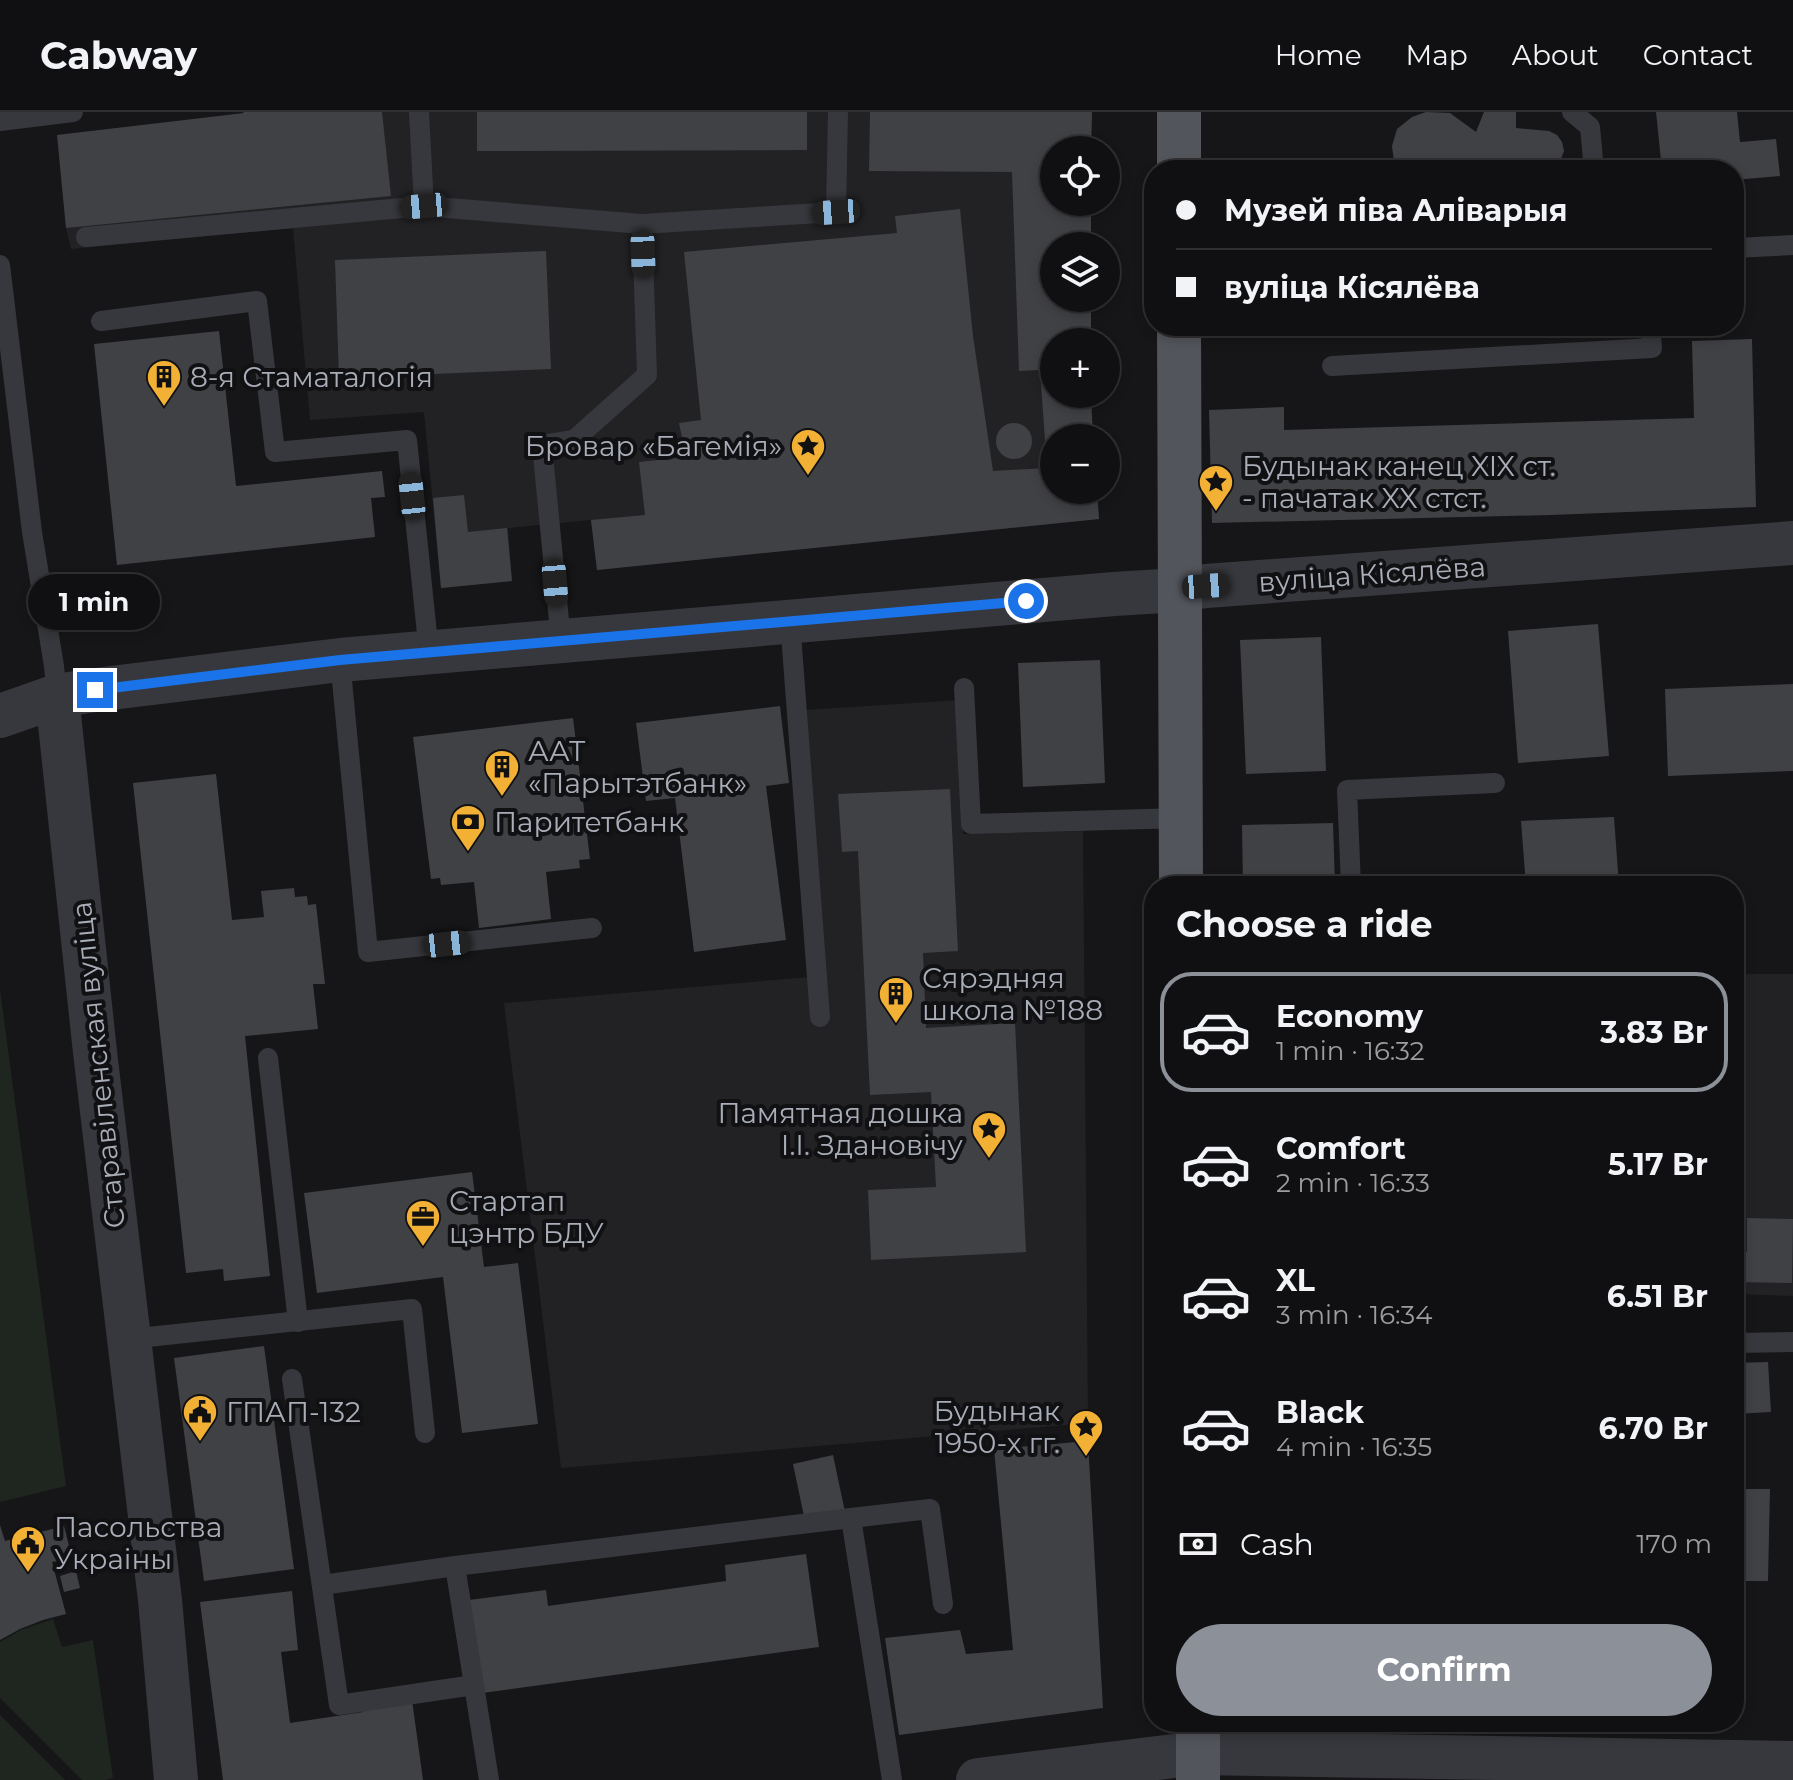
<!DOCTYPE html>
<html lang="en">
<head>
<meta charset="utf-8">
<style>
	body { margin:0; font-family:Montserrat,sans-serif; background:#19191b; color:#f1f3f6; height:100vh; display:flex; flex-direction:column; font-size:30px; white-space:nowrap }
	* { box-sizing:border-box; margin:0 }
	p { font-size:26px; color:#9c9d9f }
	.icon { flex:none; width:44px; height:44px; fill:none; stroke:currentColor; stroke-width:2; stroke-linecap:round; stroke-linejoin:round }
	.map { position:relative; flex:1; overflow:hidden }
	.drawer { position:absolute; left:1144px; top:764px; width:600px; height:856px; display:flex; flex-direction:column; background:#101012; border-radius:32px; box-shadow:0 4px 12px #0003,0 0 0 2px #303032 }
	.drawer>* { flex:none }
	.guide { position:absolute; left:1144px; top:48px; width:600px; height:176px; border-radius:32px; box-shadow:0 4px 12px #0003,0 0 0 2px #303032; display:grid; align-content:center; height:176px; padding:0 32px; background:#101012 }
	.fabs { position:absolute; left:1040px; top:24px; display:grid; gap:16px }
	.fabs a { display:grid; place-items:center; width:80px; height:80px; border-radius:50%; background:#101012; box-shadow:0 4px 12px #0003,0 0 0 2px #303032; font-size:40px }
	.end { position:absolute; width:36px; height:36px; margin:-18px; border:10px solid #1a73e8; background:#fff; box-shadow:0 0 0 4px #fff }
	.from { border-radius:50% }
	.bubble { position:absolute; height:56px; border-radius:28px; background:#101012; box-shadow:0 4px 12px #0003,0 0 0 2px #303032; font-size:26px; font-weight:700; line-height:56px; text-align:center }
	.car { position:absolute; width:24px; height:48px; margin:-24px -12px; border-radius:10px; box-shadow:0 0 6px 2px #0007; background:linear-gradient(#222 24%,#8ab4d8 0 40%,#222 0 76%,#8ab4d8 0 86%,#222 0) }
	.guide b { display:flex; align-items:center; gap:28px; height:76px; font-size:30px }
	.guide b+b { border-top:2px solid #303032 }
	.guide i { width:20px; height:20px; background:#f1f3f6 }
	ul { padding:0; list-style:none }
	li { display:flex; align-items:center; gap:24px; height:120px; margin:0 16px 12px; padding:0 16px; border:4px solid transparent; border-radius:32px }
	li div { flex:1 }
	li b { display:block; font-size:30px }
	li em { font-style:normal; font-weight:700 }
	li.selected { border-color:#8c9099 }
	li>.icon { width:72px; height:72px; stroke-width:1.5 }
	h2 { padding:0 32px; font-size:36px; line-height:96px }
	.pay { display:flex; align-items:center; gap:20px; height:88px; padding:0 32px; font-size:30px }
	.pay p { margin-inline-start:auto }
	.primary-button { display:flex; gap:16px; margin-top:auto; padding:16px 32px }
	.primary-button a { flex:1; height:92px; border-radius:48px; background:#8c9099; color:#fff; font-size:32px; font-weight:700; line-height:92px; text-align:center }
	header { display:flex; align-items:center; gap:48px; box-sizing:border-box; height:112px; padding:0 40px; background:#101012; border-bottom:2px solid #303032 }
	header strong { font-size:38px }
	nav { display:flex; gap:44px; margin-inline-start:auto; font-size:28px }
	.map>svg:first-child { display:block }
</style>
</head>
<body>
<header>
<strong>Cabway</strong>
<nav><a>Home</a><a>Map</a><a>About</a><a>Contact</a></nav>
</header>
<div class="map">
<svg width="1793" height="1668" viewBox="0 0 1793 1668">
	<rect width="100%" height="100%" fill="#161618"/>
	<g fill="#222225">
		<path d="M243,0H1092L1091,38H1054V90H1091V134H1054V186H1091V230H1054V282H1091V306L1054,326V378H1097L1099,407L597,458L591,408L549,412L508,416L512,469L441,476L424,300L310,308L293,116L71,137L66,116L57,23L243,2Z"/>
		<path d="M960,588L963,722L1083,719L1088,1311L561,1356L504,891L810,865L790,599Z"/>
		<path d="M1734,862H1793V1184L1734,1182Z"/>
	</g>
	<g fill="#1e261f">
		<path d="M0,877L66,1374L0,1390Z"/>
		<path d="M53,1507L62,1535L93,1528L113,1666L106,1668H82L0,1586V1530L21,1518Z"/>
		<path d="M0,1603L65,1668H0Z"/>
	</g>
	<g fill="#404145">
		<path d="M243,0H382L391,84L66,116L57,23L244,1Z"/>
		<path d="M477,0H807V38L477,39Z"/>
		<path d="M870,0H1092L1091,38H1054V90H1091V134H1054V186H1091V230H1054V282H1091L1093,326H1054V378H1097L1099,407L597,458L591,408L645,403L639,350L686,345L679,311L701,308L684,140L897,121L895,104L960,97L973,224L993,359L1047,356L1040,258L1019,259L1012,60L869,59Z"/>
		<path d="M1426,0L1450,1L1476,20L1484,0H1516V16L1549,19L1557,23L1562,30L1564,39L1561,47L1555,52L1545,56L1476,53L1474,58H1395L1392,34L1397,17L1412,5Z"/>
		<path d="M1656,0H1737L1740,30L1776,27L1780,64L1734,68V58H1662Z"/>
		<path d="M546,139L551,257L339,266L335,148Z"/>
		<path d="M219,219L236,374L382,359L385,385L371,386L375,425L117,453L94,232Z"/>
		<path d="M1752,227L1756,395L1551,403L1212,411L1209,298L1284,295V318L1694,306L1692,229Z"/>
		<circle cx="1014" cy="329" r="18"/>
		<path d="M464,383L468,420L507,416L512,469L441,476L433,386Z"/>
		<path d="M1598,512L1609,644L1518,651L1508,519Z"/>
		<path d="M1321,525L1326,659L1246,662L1240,528Z"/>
		<path d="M1100,548L1105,671L1023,675L1018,551Z"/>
		<path d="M1793,572V659L1668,664L1665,577Z"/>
		<path d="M780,594L789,671L766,674L786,828L694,840L675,686L646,689L636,611Z"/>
		<path d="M573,606L590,747L579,748L580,756L546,760L551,807L479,816L474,770L441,773L440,766L431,767L413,625Z"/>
		<path d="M216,662L232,808L264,805L261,779L294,776L295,785L307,784L308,793L316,792L325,872H313L318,917L245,924L270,1164L224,1169L223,1157L186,1161L133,671Z"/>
		<path d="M950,677L958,839L923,841L926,916L1015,911L1026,1140L871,1148L868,1078L936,1075L931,980L870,983L858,739L842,740L838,682Z"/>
		<path d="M1614,705L1619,774H1526L1521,709Z"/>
		<path d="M1333,711L1335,774H1243L1242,713Z"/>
		<path d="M472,1060L484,1155L518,1151L538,1312L462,1321L443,1165L317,1181L304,1081Z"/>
		<path d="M1747,1106L1793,1107L1792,1171L1734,1170V1140H1747Z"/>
		<path d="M264,1234L294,1457L204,1469L174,1246Z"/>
		<path d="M1768,1250L1771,1300L1735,1302L1734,1251Z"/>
		<path d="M1088,1329L1103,1596L899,1623L885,1526L960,1518L966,1542L1013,1538L994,1337Z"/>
		<path d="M833,1343L845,1400L805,1409L793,1352Z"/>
		<path d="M1734,1377H1770L1768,1469H1734Z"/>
		<path d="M0,1413L5,1429L64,1414L72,1446L52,1450L66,1502L43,1508L20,1517L0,1528Z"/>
		<path d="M806,1442L819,1535L482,1581L469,1488L546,1478L548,1494L726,1469L725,1453Z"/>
		<path d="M76,1459L80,1476L64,1480L60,1464Z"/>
		<path d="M292,1479L298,1538L281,1540L290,1611L363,1600L362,1592L412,1588L423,1668H223L200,1490Z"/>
	</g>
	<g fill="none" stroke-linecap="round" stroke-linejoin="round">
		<g stroke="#37383d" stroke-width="20">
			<path d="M419,0L424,94"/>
			<path d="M1572,0L1590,15L1594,58"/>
			<path d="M0,9L73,0"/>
			<path d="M86,125L424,94L642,112"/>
			<path d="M1734,136L1793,133"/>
			<path d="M0,153L32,420L54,554L57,584"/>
			<path d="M101,209L257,189L275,340L407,328L429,541"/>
			<path d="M1332,254L1652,236L1650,214"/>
			<path d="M790,509L820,905"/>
			<path d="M561,529L542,333L574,328L647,263L642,112L836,100L838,0"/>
			<path d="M340,548L368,840L592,816"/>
			<path d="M964,576L971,712L1181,706"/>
			<path d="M1351,774L1347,678L1495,671"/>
			<path d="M268,946L298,1210"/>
			<path d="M129,1227L412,1197L425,1321"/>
			<path d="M1734,1231L1793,1230"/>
			<path d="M292,1267L339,1593L474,1573L489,1668"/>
			<path d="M851,1406L930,1397L943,1492"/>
			<path d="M322,1473L455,1454"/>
			<path d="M474,1573L455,1454L851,1406L892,1668"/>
		</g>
		<g stroke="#37383d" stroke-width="44">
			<path d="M57,584L95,940L160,1488L176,1668"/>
			<path d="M0,604L57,584L95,578L340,548L1114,482L1179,478L1206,474L1793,431"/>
			<path d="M978,1668L1198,1641L1793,1651"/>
		</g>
		<g stroke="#53555c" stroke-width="44">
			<path d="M1179,0V58"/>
			<path d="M1179,214L1181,774"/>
			<path d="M1198,1610V1668"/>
		</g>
	</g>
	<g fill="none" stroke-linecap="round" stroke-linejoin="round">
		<path stroke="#1a73e8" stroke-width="10" d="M95,578L340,548L1026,489"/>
	</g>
	<defs>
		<symbol id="building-pin" viewBox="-11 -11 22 30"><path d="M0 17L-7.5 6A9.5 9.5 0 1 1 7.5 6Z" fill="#f2b134" stroke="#111113"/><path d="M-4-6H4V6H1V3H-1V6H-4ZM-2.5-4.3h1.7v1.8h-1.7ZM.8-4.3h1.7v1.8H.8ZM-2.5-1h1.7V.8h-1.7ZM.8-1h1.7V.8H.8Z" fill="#111"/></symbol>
		<symbol id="sight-pin" viewBox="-11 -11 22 30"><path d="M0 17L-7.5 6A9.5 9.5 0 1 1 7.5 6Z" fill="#f2b134" stroke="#111113"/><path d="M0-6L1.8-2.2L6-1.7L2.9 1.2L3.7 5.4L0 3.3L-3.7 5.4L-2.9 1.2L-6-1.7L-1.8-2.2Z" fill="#111"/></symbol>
		<symbol id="bank-pin" viewBox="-11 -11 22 30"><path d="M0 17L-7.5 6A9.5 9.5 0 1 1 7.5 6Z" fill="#f2b134" stroke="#111113"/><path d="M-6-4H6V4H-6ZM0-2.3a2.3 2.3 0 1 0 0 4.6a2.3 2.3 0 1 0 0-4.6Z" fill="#111"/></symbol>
		<symbol id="office-pin" viewBox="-11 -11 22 30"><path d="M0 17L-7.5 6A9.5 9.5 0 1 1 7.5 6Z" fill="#f2b134" stroke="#111113"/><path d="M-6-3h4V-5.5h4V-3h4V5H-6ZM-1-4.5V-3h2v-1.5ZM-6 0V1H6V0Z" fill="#111"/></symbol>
		<symbol id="civic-pin" viewBox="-11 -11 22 30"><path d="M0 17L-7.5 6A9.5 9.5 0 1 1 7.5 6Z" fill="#f2b134" stroke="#111113"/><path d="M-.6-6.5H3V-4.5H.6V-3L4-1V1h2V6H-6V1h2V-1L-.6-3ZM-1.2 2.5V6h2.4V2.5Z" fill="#111"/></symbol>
	</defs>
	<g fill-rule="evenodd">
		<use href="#building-pin" x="144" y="245" width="40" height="54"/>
		<use href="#sight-pin" x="788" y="314" width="40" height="54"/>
		<use href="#sight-pin" x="1196" y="350" width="40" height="54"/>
		<use href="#building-pin" x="482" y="635" width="40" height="54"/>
		<use href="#bank-pin" x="448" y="690" width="40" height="54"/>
		<use href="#building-pin" x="876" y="862" width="40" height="54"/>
		<use href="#sight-pin" x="969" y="997" width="40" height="54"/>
		<use href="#office-pin" x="403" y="1085" width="40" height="54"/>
		<use href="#civic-pin" x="180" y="1280" width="40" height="54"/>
		<use href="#sight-pin" x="1066" y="1295" width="40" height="54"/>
		<use href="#civic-pin" x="8" y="1411" width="40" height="54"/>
	</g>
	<g text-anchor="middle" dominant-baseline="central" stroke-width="8" stroke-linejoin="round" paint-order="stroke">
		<g font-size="28" fill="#a8adb8" stroke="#111113" text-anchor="start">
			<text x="190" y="265">8-я Стаматалогія</text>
			<text x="782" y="334" text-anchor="end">Бровар «Багемія»</text>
			<text x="1242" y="354">Будынак канец XIX ст.<tspan x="1242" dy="32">- пачатак XX стст.</tspan></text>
			<text x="528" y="639">ААТ<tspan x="528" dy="32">«Парытэтбанк»</tspan></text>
			<text x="494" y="710">Паритетбанк</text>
			<text x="922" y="866">Сярэдняя<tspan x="922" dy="32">школа №188</tspan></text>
			<text x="963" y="1001" text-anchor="end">Памятная дошка<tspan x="963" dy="32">І.І. Здановічу</tspan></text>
			<text x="449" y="1089">Стартап<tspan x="449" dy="32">цэнтр БДУ</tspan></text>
			<text x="1060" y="1299" text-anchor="end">Будынак<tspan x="1060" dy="32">1950-х гг.</tspan></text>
			<text x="226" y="1300">ГПАП-132</text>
			<text x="54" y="1415">Пасольства<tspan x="54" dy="32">Украіны</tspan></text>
		</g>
		<g font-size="28" fill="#a8adb8" stroke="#111113">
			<text transform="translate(1372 462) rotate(-4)">вуліца Кісялёва</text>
			<text transform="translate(98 953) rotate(-96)">Старавіленская вуліца</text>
		</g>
	</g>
</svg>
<div class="fabs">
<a><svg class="icon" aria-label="locate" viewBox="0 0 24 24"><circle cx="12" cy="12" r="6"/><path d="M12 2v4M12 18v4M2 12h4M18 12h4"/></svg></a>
<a><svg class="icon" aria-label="layers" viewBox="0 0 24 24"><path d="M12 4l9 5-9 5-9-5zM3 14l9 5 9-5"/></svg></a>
<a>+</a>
<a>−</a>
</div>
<i class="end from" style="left:1026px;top:489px"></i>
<i class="end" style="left:95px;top:578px"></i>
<div class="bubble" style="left:28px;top:462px;width:132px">1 min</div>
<i class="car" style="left:424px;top:94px;rotate:265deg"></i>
<i class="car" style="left:836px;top:100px;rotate:266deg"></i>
<i class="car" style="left:643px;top:142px;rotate:178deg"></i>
<i class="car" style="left:412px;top:384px;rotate:354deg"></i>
<i class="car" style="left:555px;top:471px;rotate:175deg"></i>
<i class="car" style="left:1206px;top:474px;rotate:86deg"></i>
<i class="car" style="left:447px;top:832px;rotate:84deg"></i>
<div class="guide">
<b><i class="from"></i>Музей піва Аліварыя</b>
<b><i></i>вуліца Кісялёва</b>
</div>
<section class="drawer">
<h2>Choose a ride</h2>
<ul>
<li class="selected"><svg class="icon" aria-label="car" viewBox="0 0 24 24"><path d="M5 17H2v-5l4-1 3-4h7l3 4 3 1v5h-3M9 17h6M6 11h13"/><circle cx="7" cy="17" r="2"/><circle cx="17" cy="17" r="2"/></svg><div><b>Economy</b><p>1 min · 16:32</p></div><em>3.83 Br</em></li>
<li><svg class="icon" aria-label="car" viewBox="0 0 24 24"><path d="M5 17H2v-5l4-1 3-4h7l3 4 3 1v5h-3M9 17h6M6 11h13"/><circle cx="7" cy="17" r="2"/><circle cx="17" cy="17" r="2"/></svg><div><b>Comfort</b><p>2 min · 16:33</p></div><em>5.17 Br</em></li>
<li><svg class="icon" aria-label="car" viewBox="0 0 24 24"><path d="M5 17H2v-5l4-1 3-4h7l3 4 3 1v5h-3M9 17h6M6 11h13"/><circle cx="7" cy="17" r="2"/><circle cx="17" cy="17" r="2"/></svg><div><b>XL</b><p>3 min · 16:34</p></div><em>6.51 Br</em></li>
<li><svg class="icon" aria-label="car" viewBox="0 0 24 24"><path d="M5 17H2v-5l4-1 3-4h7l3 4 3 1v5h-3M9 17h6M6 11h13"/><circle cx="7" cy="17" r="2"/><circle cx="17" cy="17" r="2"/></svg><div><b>Black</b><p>4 min · 16:35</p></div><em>6.70 Br</em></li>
</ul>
<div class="pay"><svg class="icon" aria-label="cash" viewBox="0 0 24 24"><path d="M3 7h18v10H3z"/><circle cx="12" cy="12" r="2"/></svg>Cash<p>170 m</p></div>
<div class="primary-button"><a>Confirm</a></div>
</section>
</div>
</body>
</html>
